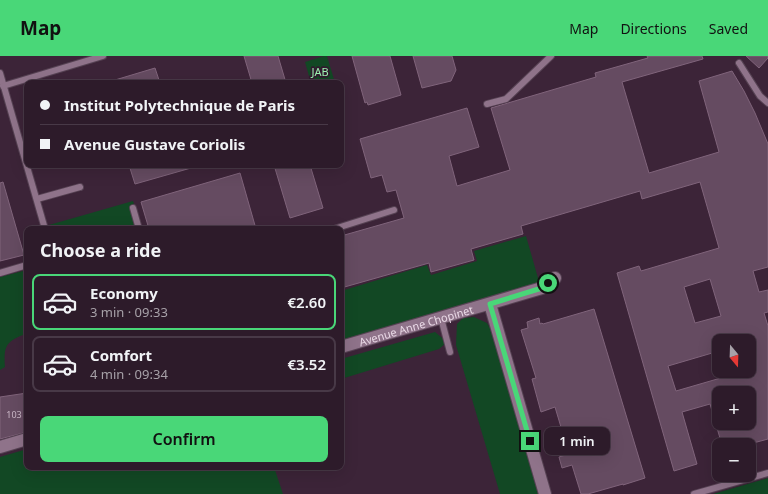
<!DOCTYPE html>
<html lang="en">
<head>
<meta charset="utf-8">
<style>
	body { margin:0; font-family:"Noto Sans",sans-serif; background:#392836; color:#f1f3f6; height:100vh; display:flex; flex-direction:column; font-size:15px; white-space:nowrap }
	* { box-sizing:border-box; margin:0 }
	p { font-size:13px; color:#a7a1a8 }
	.icon { flex:none; width:22px; height:22px; fill:none; stroke:currentColor; stroke-width:2; stroke-linecap:round; stroke-linejoin:round }
	.map { position:relative; flex:1; overflow:hidden }
	.sheet { position:absolute; left:24px; top:170px; width:320px; height:244px; display:flex; flex-direction:column; background:#2d1b2a; border-radius:8px; box-shadow:0 4px 16px #0002,0 0 0 1px #483947 }
	.sheet>* { flex:none }
	.hud { position:absolute; left:24px; top:24px; width:320px; height:88px; border-radius:8px; box-shadow:0 4px 16px #0002,0 0 0 1px #483947; display:grid; align-content:center; height:88px; padding:0 16px; background:#2d1b2a }
	.needle { width:26px; rotate:161deg }
	.buttons { position:absolute; left:712px; top:278px; display:grid; gap:8px }
	.buttons a { display:grid; place-items:center; width:44px; height:44px; border-radius:8px; background:#2d1b2a; box-shadow:0 4px 16px #0002,0 0 0 1px #483947; font-size:20px }
	.end { position:absolute; width:18px; height:18px; margin:-9px; border:5px solid #49d778; background:#111; box-shadow:0 0 0 2px #111 }
	.from { border-radius:50% }
	.bubble { position:absolute; height:28px; border-radius:8px; background:#2d1b2a; box-shadow:0 4px 16px #0002,0 0 0 1px #483947; font-size:13px; font-weight:600; line-height:28px; text-align:center }
	.hud b { display:flex; align-items:center; gap:14px; height:38px; font-size:15px }
	.hud b+b { border-top:1px solid #483947 }
	.hud i { width:10px; height:10px; background:#f1f3f6 }
	ul { padding:0; list-style:none }
	li { display:flex; align-items:center; gap:12px; height:56px; margin:0 8px 6px; padding:0 8px; border:2px solid #483947; border-radius:8px }
	li div { flex:1 }
	li b { display:block; font-size:15px }
	li em { font-style:normal; font-weight:600 }
	li.selected { border-color:#49d778 }
	li>.icon { width:36px; height:36px; stroke-width:1.5 }
	h2 { padding:0 16px; font-size:18px; line-height:48px }
	.button { display:flex; gap:8px; margin-top:auto; padding:8px 16px }
	.button a { flex:1; height:46px; border-radius:8px; background:#49d778; color:#111; font-size:16px; font-weight:600; line-height:46px; text-align:center }
	header { display:flex; align-items:center; gap:24px; box-sizing:border-box; height:56px; padding:0 20px; background:#49d778; color:#111 }
	header strong { font-size:19px }
	nav { display:flex; gap:22px; margin-inline-start:auto; font-size:14px }
	.map>svg:first-child { display:block }
</style>
</head>
<body>
<header>
<strong>Map</strong>
<nav><a>Map</a><a>Directions</a><a>Saved</a></nav>
</header>
<div class="map">
<svg width="768" height="438" viewBox="0 0 768 438">
	<rect width="100%" height="100%" fill="#3c2438"/>
	<g fill="#124824">
		<path d="M324,0H327L335,27H311L305,6Z"/>
		<path d="M133,145L141,173H50L49,169Z"/>
		<path d="M526,180L540,229L341,286V235L427,209L431,219L477,205L474,195Z"/>
		<path d="M27,214V285L25,286L23,279C4,286 4,293 5,311L0,314V221Z"/>
		<path d="M474,261L487,267L494,279L524,382L538,438H500L456,289L457,268L463,262Z"/>
		<path d="M435,276L447,286L439,293L341,323V303Z"/>
		<path d="M27,393V411H274L283,438H0V401Z"/>
		<path d="M768,422V438H713Z"/>
	</g>
	<g fill="#654b61" stroke="#80647b" fill-rule="evenodd">
		<path d="M244,0H278L286,27H252Z"/>
		<path d="M352,0H390L401,39L368,49L367,46L365,47Z"/>
		<path d="M413,0H452L456,14L451,25L422,32Z"/>
		<path d="M647,0H702L703,3L622,26L649,117L719,96L699,25L732,15L744,35L755,57L768,88V211L753,215L759,236L768,234V256L764,257L768,270V383L746,389H722L710,348L682,356L697,408L674,415L617,217L639,210L641,215L719,192L700,126L642,143L640,135L521,170L523,178L471,193L474,204L431,216L429,207L341,232V180L404,162L396,134L387,136L382,119L371,122L360,83L467,52L479,91L449,100L457,130L510,114L491,52L596,21L595,17L648,2ZM710,223L721,260L695,267L684,231ZM719,285H749V315H738V317L676,335L668,310L719,295ZM719,337H749V367H719Z"/>
		<path d="M746,0H768V2L759,12Z"/>
		<path d="M155,12L160,27H115V24Z"/>
		<path d="M129,109H191V112L135,128Z"/>
		<path d="M274,109H310L323,152L290,162Z"/>
		<path d="M240,117L256,173H149L141,146Z"/>
		<path d="M3,126L24,199L0,205V127Z"/>
		<path d="M594,253L645,422L623,429V428L588,438H581L572,409L562,412L559,401L569,398L555,351L541,356L532,323L536,322L521,274L528,272L527,266L539,262L540,268L542,267L543,268Z"/>
		<path d="M27,337V376L0,383V341Z"/>
	</g>
	<g fill="none" stroke-linecap="round" stroke-linejoin="round">
		<defs>
			<g id="lane">
				<path d="M739,7L760,40L768,47"/>
				<path d="M0,17L45,173"/>
				<path d="M3,30L103,0"/>
				<path d="M487,48L506,43L551,0"/>
				<path d="M37,143L80,131"/>
				<path d="M133,152L139,173"/>
				<path d="M334,173L394,154"/>
				<path d="M0,217L27,209"/>
				<path d="M441,262L450,296"/>
				<path d="M694,438L768,417"/>
			</g>
			<g id="street">
				<path d="M490,248L545,438"/>
				<path id="s1" d="M341,291L542,232L555,222"/>
				<path d="M0,391L27,383"/>
			</g>
		</defs>
		<use href="#lane" stroke="#564253" stroke-width="8"/>
		<use href="#street" stroke="#564253" stroke-width="14"/>
		<use href="#lane" stroke="#8f738a" stroke-width="6"/>
		<use href="#street" stroke="#8f738a" stroke-width="12"/>
	</g>
	<g fill="none" stroke-linecap="round" stroke-linejoin="round">
		<path stroke="#49d778" stroke-width="5" d="M530,385L490,248L542,232L548,227"/>
	</g>
	<g text-anchor="middle" dominant-baseline="central" stroke-width="3.5" stroke-linejoin="round" paint-order="stroke">
		<g font-size="9" fill="#c9b6c6">
			<text x="14" y="358">103</text>
		</g>
		<g font-size="11" fill="#9df2b1" stroke="#311a2e">
			<text x="320" y="15">JAB</text>
		</g>
		<g font-size="11" fill="#eadae7" stroke="#311a2e">
			<text stroke="none"><textPath href="#s1" startOffset="78">Avenue Anne Chopinet</textPath></text>
		</g>
	</g>
</svg>
<div class="buttons">
<a><svg class="needle" viewBox="-14 -14 28 28"><path d="M0-13l5 13h-10z" fill="#e53935"/><path d="M0 13l5-13h-10z" fill="#a7a1a8"/></svg></a>
<a>+</a>
<a>−</a>
</div>
<i class="end from" style="left:548px;top:227px"></i>
<i class="end" style="left:530px;top:385px"></i>
<div class="bubble" style="left:544px;top:371px;width:66px">1 min</div>
<div class="hud">
<b><i class="from"></i>Institut Polytechnique de Paris</b>
<b><i></i>Avenue Gustave Coriolis</b>
</div>
<section class="sheet">
<h2>Choose a ride</h2>
<ul>
<li class="selected"><svg class="icon" aria-label="car" viewBox="0 0 24 24"><path d="M5 17H2v-5l4-1 3-4h7l3 4 3 1v5h-3M9 17h6M6 11h13"/><circle cx="7" cy="17" r="2"/><circle cx="17" cy="17" r="2"/></svg><div><b>Economy</b><p>3 min · 09:33</p></div><em>€2.60</em></li>
<li><svg class="icon" aria-label="car" viewBox="0 0 24 24"><path d="M5 17H2v-5l4-1 3-4h7l3 4 3 1v5h-3M9 17h6M6 11h13"/><circle cx="7" cy="17" r="2"/><circle cx="17" cy="17" r="2"/></svg><div><b>Comfort</b><p>4 min · 09:34</p></div><em>€3.52</em></li>
</ul>
<div class="button"><a>Confirm</a></div>
</section>
</div>
</body>
</html>
